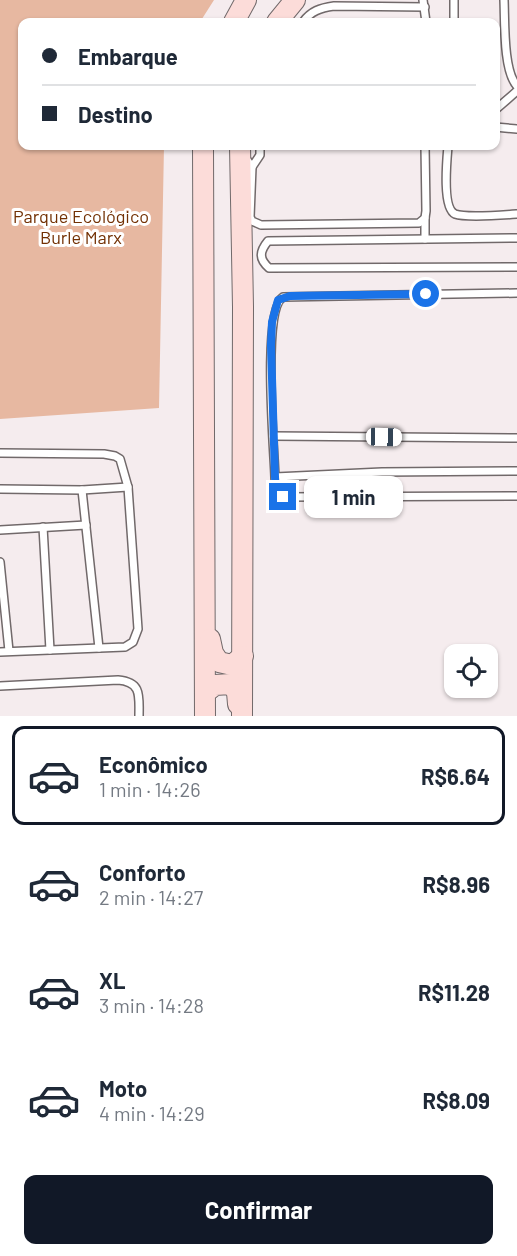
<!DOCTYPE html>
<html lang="pt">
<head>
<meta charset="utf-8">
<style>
	body { margin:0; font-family:Barlow,sans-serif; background:#f2f2f3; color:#1f2937; height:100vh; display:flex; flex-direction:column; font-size:22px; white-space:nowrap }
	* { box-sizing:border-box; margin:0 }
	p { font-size:20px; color:#747a83 }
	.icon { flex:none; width:33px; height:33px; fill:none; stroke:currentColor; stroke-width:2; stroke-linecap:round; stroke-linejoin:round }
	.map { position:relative; height:716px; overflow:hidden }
	.details { display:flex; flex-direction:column; background:#fff; flex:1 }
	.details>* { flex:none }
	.hud { position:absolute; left:18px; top:18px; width:482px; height:132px; border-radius:12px; box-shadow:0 2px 4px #0004; display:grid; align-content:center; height:132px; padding:0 24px; background:#fff }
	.controls { position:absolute; left:444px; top:644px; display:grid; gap:12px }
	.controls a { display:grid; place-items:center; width:54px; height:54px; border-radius:12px; background:#fff; box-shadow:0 2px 4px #0004; font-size:30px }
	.end { position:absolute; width:27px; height:27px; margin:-14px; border:8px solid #1a73e8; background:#fff; box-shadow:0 0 0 3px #fff }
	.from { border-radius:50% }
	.bubble { position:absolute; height:42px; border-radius:12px; background:#fff; box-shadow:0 2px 4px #0004; font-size:20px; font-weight:700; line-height:42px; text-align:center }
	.car { position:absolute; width:18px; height:36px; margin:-18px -9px; border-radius:8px; box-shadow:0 0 4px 2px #0007; background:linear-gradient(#fff 24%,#345 0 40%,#fff 0 76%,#345 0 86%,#fff 0) }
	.hud b { display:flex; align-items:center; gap:21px; height:57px; font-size:22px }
	.hud b+b { border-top:2px solid #e0e1e3 }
	.hud i { width:15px; height:15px; background:#1f2937 }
	ul { padding:10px 0 0; list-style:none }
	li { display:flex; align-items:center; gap:18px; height:99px; margin:0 12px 9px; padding:0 12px; border:3px solid transparent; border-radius:12px }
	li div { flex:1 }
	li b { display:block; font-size:22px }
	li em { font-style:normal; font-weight:700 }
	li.current { border-color:#111827 }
	li>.icon { width:54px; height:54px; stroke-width:1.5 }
	.button { display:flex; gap:12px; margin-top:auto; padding:12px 24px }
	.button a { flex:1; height:69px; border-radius:12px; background:#111827; color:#fff; font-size:24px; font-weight:700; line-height:69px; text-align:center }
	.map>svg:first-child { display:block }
</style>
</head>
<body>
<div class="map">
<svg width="517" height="716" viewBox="0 0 517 716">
	<rect width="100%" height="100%" fill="#f5ecee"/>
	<path fill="#e7b8a1" d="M0,0H214L200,22H22V146H164L159,408L0,419Z"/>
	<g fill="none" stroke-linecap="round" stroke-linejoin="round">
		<defs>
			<g id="lane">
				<path d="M423,0L426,22"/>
				<path d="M454,0V22"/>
				<path d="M504,0C505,21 503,71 517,86"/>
				<path d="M303,22C311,11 320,8 334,6L425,7"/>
				<path d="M495,110L517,91"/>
				<path d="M495,127L517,129"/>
				<path d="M448,146C447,158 442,208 455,214C466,218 504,215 517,214"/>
				<path d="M245,157L252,167L250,217L252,221L261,225L419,223L425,218L426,211L425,146"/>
				<path d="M252,167L260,155V146"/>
				<path d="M425,218V239"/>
				<path d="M517,238L268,241C259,252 259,259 269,268L517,267"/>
				<path d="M517,293L283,297C262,310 274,448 275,477L276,490L283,497L517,496"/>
				<path d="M273,436L517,438"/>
				<path d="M0,453L104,454L115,456L120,459L128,487L138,629L133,642L125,647L0,652"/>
				<path d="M275,477L382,472L517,471"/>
				<path d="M0,489L82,490L128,487"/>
				<path d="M82,490L99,648"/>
				<path d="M43,527L50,650"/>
				<path d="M0,530L86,525"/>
				<path d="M0,562L9,651"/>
				<path d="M0,686L118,680C142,682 139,696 139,716"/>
			</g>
			<g id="secondary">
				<path d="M234,22L246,0"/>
				<path d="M277,22L295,0"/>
				<path d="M203,146L205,716"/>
				<path d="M240,146L243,307L242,716"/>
				<path d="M210,639L213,653L219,662L232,665L243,656"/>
				<path d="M205,693L215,685L231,684L237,692L238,704"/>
			</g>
		</defs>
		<use href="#lane" stroke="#71696a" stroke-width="10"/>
		<use href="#secondary" stroke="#71696a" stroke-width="22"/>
		<use href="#lane" stroke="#fff" stroke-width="7"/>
		<use href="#secondary" stroke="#fcdcd9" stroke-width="20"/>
	</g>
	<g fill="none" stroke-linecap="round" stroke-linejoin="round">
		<path stroke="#1a73e8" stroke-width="8" d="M283,497L276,490L275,477L271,345L272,322L278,300L290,296L426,294"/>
	</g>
	<g text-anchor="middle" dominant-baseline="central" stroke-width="6" stroke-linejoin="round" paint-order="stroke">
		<g font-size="18" fill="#723003" stroke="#fff">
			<text x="81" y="216">Parque Ecológico<tspan x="81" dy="21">Burle Marx</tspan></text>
		</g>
	</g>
</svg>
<div class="controls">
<a><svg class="icon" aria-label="locate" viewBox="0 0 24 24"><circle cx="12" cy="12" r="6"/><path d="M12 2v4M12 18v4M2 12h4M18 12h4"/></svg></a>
</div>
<i class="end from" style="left:426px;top:294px"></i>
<i class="end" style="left:283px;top:497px"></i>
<div class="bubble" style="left:304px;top:476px;width:99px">1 min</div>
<i class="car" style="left:384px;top:437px;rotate:91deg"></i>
<div class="hud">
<b><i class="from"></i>Embarque</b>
<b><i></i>Destino</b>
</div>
</div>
<section class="details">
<ul>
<li class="current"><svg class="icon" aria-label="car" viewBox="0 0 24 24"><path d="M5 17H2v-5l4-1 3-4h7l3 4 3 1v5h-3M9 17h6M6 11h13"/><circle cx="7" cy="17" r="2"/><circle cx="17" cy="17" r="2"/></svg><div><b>Econômico</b><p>1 min · 14:26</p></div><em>R$6.64</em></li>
<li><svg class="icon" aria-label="car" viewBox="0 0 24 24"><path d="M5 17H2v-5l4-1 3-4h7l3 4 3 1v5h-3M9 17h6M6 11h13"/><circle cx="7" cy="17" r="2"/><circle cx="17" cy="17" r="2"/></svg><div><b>Conforto</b><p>2 min · 14:27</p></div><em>R$8.96</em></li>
<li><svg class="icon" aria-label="car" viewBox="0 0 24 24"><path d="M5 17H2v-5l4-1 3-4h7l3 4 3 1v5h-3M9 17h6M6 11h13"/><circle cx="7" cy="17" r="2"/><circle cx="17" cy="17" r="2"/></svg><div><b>XL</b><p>3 min · 14:28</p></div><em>R$11.28</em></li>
<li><svg class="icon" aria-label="car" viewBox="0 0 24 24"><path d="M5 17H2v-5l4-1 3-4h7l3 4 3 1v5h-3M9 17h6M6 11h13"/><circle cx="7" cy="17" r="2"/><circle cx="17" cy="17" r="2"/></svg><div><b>Moto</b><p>4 min · 14:29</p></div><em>R$8.09</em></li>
</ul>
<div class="button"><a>Confirmar</a></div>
</section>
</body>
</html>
